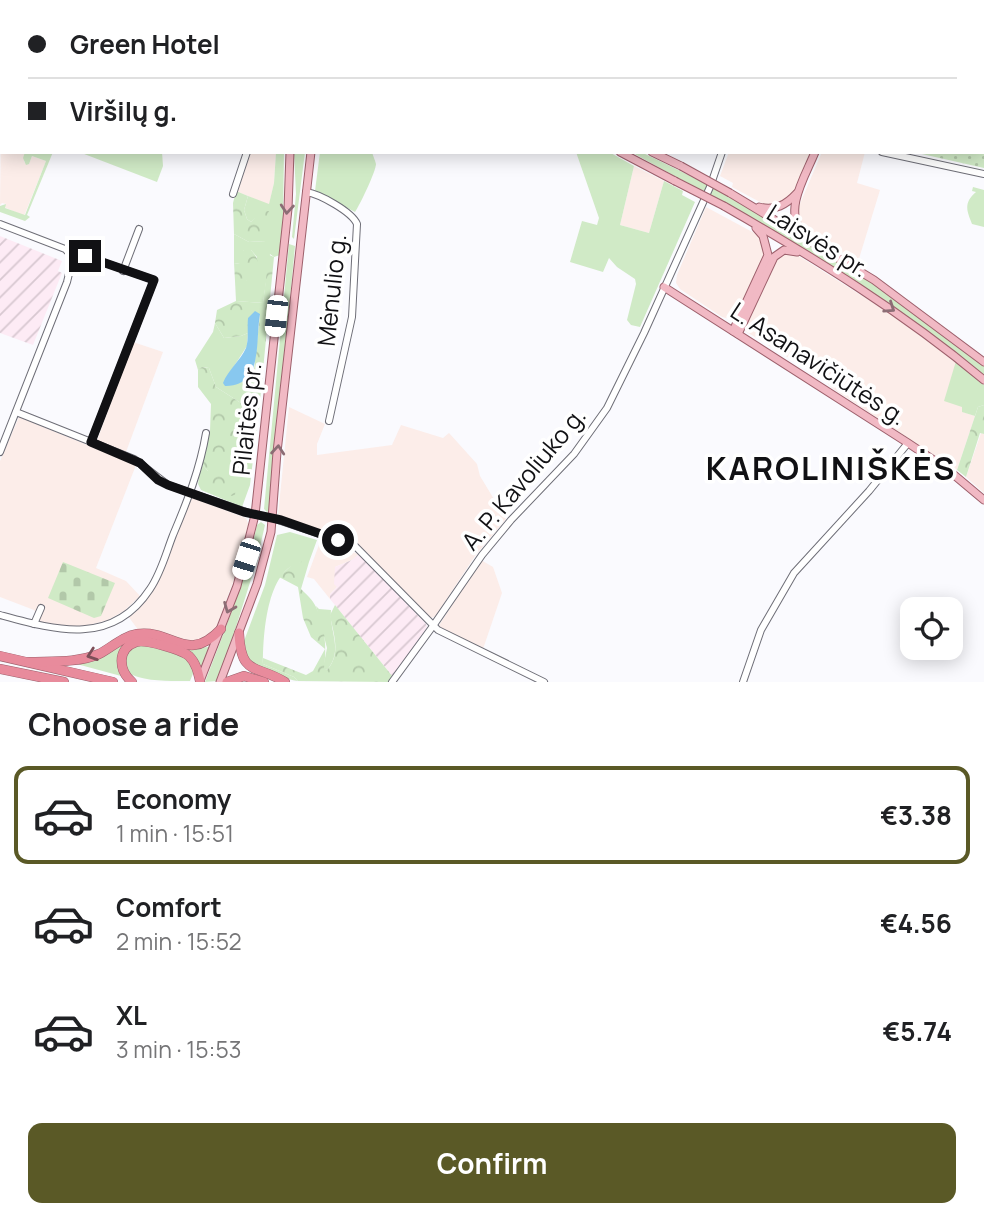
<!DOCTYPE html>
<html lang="en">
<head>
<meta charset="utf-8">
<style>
	body { margin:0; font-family:Manrope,sans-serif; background:#f6f6f6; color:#202124; height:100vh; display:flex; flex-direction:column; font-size:26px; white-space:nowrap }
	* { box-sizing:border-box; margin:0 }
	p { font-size:23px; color:#757577 }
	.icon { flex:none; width:38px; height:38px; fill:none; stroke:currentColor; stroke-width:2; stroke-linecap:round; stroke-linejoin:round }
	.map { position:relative; height:682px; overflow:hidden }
	.side { display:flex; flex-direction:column; background:#fff; flex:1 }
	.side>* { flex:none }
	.banner { position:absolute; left:0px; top:0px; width:985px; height:154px; box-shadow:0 4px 18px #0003; display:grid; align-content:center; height:154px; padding:0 28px; background:#fff }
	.tools { position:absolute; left:900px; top:597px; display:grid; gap:14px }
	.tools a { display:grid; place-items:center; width:63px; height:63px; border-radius:14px; background:#fff; box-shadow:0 4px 18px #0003; font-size:35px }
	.end { position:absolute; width:32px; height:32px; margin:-16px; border:9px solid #111114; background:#fff; box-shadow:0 0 0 4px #fff }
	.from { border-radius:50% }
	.car { position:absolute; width:21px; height:42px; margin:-21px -10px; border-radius:9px; box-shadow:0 0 5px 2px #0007; background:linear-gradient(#fff 24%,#345 0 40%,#fff 0 76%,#345 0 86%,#fff 0) }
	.banner b { display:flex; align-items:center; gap:24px; height:66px; font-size:26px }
	.banner b+b { border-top:2px solid #e0e0e0 }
	.banner i { width:18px; height:18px; background:#202124 }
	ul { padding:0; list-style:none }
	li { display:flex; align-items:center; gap:21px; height:98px; margin:0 14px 10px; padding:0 14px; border:4px solid transparent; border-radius:14px }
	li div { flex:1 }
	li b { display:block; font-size:26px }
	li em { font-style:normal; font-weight:700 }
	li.on { border-color:#5a5926 }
	li>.icon { width:63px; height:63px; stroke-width:1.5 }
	h2 { padding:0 28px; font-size:32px; line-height:84px }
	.button { display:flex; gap:14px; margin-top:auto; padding:14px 28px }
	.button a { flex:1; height:80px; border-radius:14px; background:#5a5926; color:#fff; font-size:28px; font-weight:700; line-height:80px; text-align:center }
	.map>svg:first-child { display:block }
</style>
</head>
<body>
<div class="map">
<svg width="984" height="682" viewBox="0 0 984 682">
	<defs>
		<pattern id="industrial-furrows" width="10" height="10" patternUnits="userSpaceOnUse" patternTransform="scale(1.75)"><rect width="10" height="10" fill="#fdebf5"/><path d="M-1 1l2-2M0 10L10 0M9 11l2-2" fill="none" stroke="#d8c8d1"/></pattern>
		<pattern id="forest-crowns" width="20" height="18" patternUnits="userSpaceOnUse" patternTransform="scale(1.75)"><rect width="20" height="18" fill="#d0eac6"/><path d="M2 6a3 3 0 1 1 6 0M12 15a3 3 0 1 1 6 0" fill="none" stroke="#b2c8a9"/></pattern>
		<pattern id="cemetery-stones" width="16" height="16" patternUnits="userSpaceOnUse" patternTransform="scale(1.75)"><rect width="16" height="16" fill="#d0eac6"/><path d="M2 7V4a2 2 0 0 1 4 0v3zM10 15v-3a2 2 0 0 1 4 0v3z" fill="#b2c8a9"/></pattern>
		<pattern id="park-dots" width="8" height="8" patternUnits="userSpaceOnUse" patternTransform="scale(1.75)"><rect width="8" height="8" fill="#d0eac6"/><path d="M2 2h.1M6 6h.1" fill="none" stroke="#b2c8a9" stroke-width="1.8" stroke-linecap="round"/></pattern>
	</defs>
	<rect width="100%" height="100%" fill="#fafafe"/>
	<g fill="#fcede9">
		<path d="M2,42V152H25L24,162L29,164L32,156L46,161L24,216L4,207L6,204L2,203L0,205Z"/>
		<path d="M249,152H276L274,183L269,205L236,191Z"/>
		<path d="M729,152H811L792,196L786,201L767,206L732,187L733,183L720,176Z"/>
		<path d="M822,152H865L857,183L880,190L858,262L802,227L796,213Z"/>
		<path d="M634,166L664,181L649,233L620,225Z"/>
		<path d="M706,207L758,235L763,240L765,252L764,262L737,315L730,319L722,317L680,289L676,283L677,275Z"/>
		<path d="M794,253L913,328L956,361L963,412L975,416L957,470L832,388L822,378L745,331L744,326L775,258L780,254Z"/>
		<path d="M133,342L163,352L126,452L97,441Z"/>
		<path d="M289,407L325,424L317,444V455L392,445L401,425L443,438L449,433L477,464L480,476L506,519L475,556L435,617L429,618L424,615L356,545L278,515Z"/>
		<path d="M19,417L136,465L96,568L126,581L140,596L124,611L108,620L78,628L42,624L34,610L0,597V461Z"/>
		<path d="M981,433L984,434V493L966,477Z"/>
		<path d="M192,498L246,518L249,526L235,577L215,630L211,636L195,643L139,631L128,616L145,599Z"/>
		<path d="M320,542L359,554L352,560L335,567L337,587L330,594V599L314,579L307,577Z"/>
		<path d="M481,560L493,567L502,593L483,649L438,627Z"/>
	</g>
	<g fill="url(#industrial-furrows)">
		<path d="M0,236L62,261L58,271L62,273L33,345L0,333Z"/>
		<path d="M359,554L426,624L427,627L393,677L330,599V594L337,587L334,584L335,567L352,560Z"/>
	</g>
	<g fill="#d0eac6">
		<path d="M25,152H53L27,215L30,217L25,221L0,212V206L6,204L5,208L25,215L46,161L32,156L29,164L26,165L23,158Z"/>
		<path d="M79,152H162L163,166L157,182Z"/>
		<path d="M276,152H284L283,219L280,255L274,257L270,254L263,303L236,301L235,281H246L257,257L251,250H244L240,264L234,263V234L249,242L266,241L257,217L251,222L247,219L244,210L248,196L269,204L274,183Z"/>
		<path d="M294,152H305L294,239L292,237L296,194Z"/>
		<path d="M320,152H372C373,156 375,160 376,164C376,171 360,205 355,212L315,191Z"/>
		<path d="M576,152H609L634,166L620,225L649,233L664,181L683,191L682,195L695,202L640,327L631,325L627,320L636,284L635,279L617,267L609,258L603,272L570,262L582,221L597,225L599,218Z"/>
		<path d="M631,152H641C728,193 813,241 892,296C922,316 950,339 978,361L984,366V375C875,284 754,220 631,152Z"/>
		<path d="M973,187L984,190V227L972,224C967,211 963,203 976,192L972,191Z"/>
		<path d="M289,244L295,246L270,510L267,512L264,509Z"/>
		<path d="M215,323L224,338L241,336L248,333L247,346L229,374L245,381L254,370L256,401H260L250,485L242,507L201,490L198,484L201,463L208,471H232L248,417L241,403L216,387L209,368L203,367L198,370L195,360L213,332Z"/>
		<path d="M956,361L984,385V405L978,407L975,416L962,412V407L944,401Z"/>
		<path d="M261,522L265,525L257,560L224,665L217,681L205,682C225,630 245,580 257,525Z"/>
		<path d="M290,532L317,540L309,562C267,559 263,633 263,664L294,677L298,681C289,681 257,666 248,660L244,641L265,585L277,535Z"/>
		<path d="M316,606L319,609L331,610C329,631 344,651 327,670L323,668L327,648Z"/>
		<path d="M137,637H146L187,648L209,647L201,669C198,663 195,656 188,652C180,646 150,638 140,638C120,640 113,659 121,676L73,663L98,657Z"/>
		<path d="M144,645L186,657L194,671L190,681C168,681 144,682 126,672L125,655L133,647Z"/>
	</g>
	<g fill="url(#forest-crowns)">
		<path d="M236,191L248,196L244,210L247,219L251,222L261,212L269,211V225L266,241L249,242L234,234L233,203Z"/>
		<path d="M244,250H251C260,260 259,265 254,277L246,281H235L234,263L240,264V255Z"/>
		<path d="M267,254L274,257L260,401H256L254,370L260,314L248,322V333L241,336L224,338L215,323L217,310L236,301L263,303L267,271L262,260Z"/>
		<path d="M202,367L209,368L216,387L241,403L248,405V416L244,430L251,441L246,459L232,471L236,486L235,495L231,496L207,482L208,471L201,463L210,431L211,404L198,387V370Z"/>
		<path d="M984,405V434L980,433L966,477L957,470L978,407Z"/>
		<path d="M307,561L309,562L301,589C306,594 313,600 316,607C325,625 327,648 324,668L327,670C342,654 333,633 330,615L335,605L393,677L389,682L298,681L294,677L263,664V658L306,675L313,671L325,649L311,637L303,618L298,587L279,577L294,563Z"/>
	</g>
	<path fill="url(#cemetery-stones)" d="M63,562L115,583L101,616L94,618L48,598Z"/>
	<path fill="url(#park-dots)" d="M962,0H984V168L913,152H984V2Z"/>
	<path fill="#88c8ef" d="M255,311L260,314C255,341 264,387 225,386L223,383C228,370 240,361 246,348C249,339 247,327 248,318Z"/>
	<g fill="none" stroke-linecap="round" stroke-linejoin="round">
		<defs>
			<g id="minor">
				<path d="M742,0V2"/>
				<path d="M405,2L406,0"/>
				<path d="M882,152L984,174"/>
				<path d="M306,192C320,194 352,212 357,224L352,317L329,421"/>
				<path d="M233,194L247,152"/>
				<path d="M0,224L65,249L73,257"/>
				<path d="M73,257L85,256L154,280L91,442"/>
				<path d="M123,271L139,229"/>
				<path d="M16,412L134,459L168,485L255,515"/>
				<path d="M0,452L67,282L73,257"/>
				<path d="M272,518L355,546L438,630L544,682"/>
				<path d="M0,615C55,630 112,647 150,589C161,573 166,553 173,535C187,502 200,469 206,433"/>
				<path d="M34,624L41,608"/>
				<path d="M392,682L433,626L482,555L511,520L574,454L607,408L644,333L710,187L722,152"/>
				<path d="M743,682L761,630L794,573L869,491L908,443"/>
			</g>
			<g id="major">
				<path d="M193,0L198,2"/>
				<path d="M238,0L243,2"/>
				<path d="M318,0L322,2"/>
				<path d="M336,0L338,2"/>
				<path d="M620,152L675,181"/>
				<path d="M652,152L681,166"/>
				<path d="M730,193L874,280L984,362"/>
				<path d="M724,206C815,258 904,313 984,380"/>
				<path d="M759,207C775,211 786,205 797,193"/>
				<path d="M802,232C783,210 806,175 815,152"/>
				<path d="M664,287L908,443L947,469L984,500"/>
				<path d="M733,331L768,255L763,236L756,228"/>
				<path d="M738,334L774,257L784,250L797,252"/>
				<path d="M200,681L237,586L255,515L288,209L290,152"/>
				<path d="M220,682L257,584L271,532L277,452L311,152"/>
			</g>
			<g id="highway">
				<path d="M239,633C241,677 256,664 285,682"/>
				<path d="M0,656L113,682"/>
				<path d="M29,662C52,661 77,663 99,654C111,648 123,636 137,634C173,629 187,665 221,629"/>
				<path d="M0,669L64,682"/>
				<path d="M132,682C119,671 116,649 136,642C146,639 182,650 189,656C196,663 198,672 200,681"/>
				<path d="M227,682L244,676L264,682"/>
			</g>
		</defs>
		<use href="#minor" stroke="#6e6e77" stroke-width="8"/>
		<use href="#major" stroke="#9d606c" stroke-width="9"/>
		<use href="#highway" stroke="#9d606c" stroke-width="10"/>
		<use href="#minor" stroke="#fff" stroke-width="6"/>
		<use href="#major" stroke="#f1b9c4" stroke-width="7"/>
		<use href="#highway" stroke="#e88b9c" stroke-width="9"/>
		<defs>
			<g id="major-bridge">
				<path d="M259,0L264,2"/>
				<path d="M681,166L730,193"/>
				<path d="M675,181L724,206"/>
			</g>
		</defs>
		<use href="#major-bridge" stroke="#9d606c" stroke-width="9" stroke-linecap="butt"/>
		<use href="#major-bridge" stroke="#f1b9c4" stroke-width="7"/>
	</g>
	<defs><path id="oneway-chevron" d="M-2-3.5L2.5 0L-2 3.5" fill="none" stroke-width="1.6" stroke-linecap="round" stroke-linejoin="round" transform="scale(1.75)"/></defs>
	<g stroke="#8c6d75">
		<use href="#oneway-chevron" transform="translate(287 209) rotate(95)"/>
		<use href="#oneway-chevron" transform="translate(890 308) rotate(34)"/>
		<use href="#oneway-chevron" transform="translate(278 450) rotate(-85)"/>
		<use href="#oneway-chevron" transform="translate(229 608) rotate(112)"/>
	</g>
	<use stroke="#7c4e58" href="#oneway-chevron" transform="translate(92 655) rotate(161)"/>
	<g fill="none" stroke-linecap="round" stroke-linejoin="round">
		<path stroke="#111114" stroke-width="9" d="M85,256L154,280L91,442L140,463L158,480L168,485L244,512L281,520L338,540"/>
	</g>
	<g text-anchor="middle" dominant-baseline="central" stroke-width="7" stroke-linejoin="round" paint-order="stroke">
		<g font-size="24" fill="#111114" stroke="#fff">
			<text transform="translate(818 240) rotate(32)">Laisvės pr.</text>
			<text transform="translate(331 290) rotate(-84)">Mėnulio g.</text>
			<text transform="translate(819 363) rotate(33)">L. Asanavičiūtės g.</text>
			<text transform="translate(246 419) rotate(-84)">Pilaitės pr.</text>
			<text transform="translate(523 478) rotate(-50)">A. P. Kavoliuko g.</text>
		</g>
		<g font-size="32" font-weight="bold" letter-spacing="2" fill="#111114" stroke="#fff">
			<text x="831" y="468">KAROLINIŠKĖS</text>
		</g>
	</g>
</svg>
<div class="tools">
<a><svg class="icon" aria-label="locate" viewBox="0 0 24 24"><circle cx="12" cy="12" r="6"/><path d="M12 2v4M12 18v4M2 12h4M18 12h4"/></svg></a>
</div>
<i class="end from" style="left:338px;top:540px"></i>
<i class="end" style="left:85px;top:256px"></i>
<i class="car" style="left:276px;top:316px;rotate:186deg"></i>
<i class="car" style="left:246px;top:559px;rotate:198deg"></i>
<div class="banner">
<b><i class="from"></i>Green Hotel</b>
<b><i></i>Viršilų g.</b>
</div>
</div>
<section class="side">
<h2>Choose a ride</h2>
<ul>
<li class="on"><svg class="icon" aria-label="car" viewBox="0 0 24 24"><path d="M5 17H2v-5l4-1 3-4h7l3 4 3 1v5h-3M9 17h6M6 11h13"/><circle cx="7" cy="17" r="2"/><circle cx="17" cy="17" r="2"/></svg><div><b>Economy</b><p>1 min · 15:51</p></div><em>€3.38</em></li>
<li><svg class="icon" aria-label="car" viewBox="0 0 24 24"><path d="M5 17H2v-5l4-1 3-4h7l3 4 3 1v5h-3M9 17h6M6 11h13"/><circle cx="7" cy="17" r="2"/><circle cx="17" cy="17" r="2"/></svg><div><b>Comfort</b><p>2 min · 15:52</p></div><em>€4.56</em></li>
<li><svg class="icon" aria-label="car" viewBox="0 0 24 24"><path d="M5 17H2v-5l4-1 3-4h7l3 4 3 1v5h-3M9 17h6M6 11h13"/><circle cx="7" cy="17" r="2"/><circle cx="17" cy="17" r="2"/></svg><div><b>XL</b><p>3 min · 15:53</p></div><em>€5.74</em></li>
</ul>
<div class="button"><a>Confirm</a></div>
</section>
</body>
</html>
